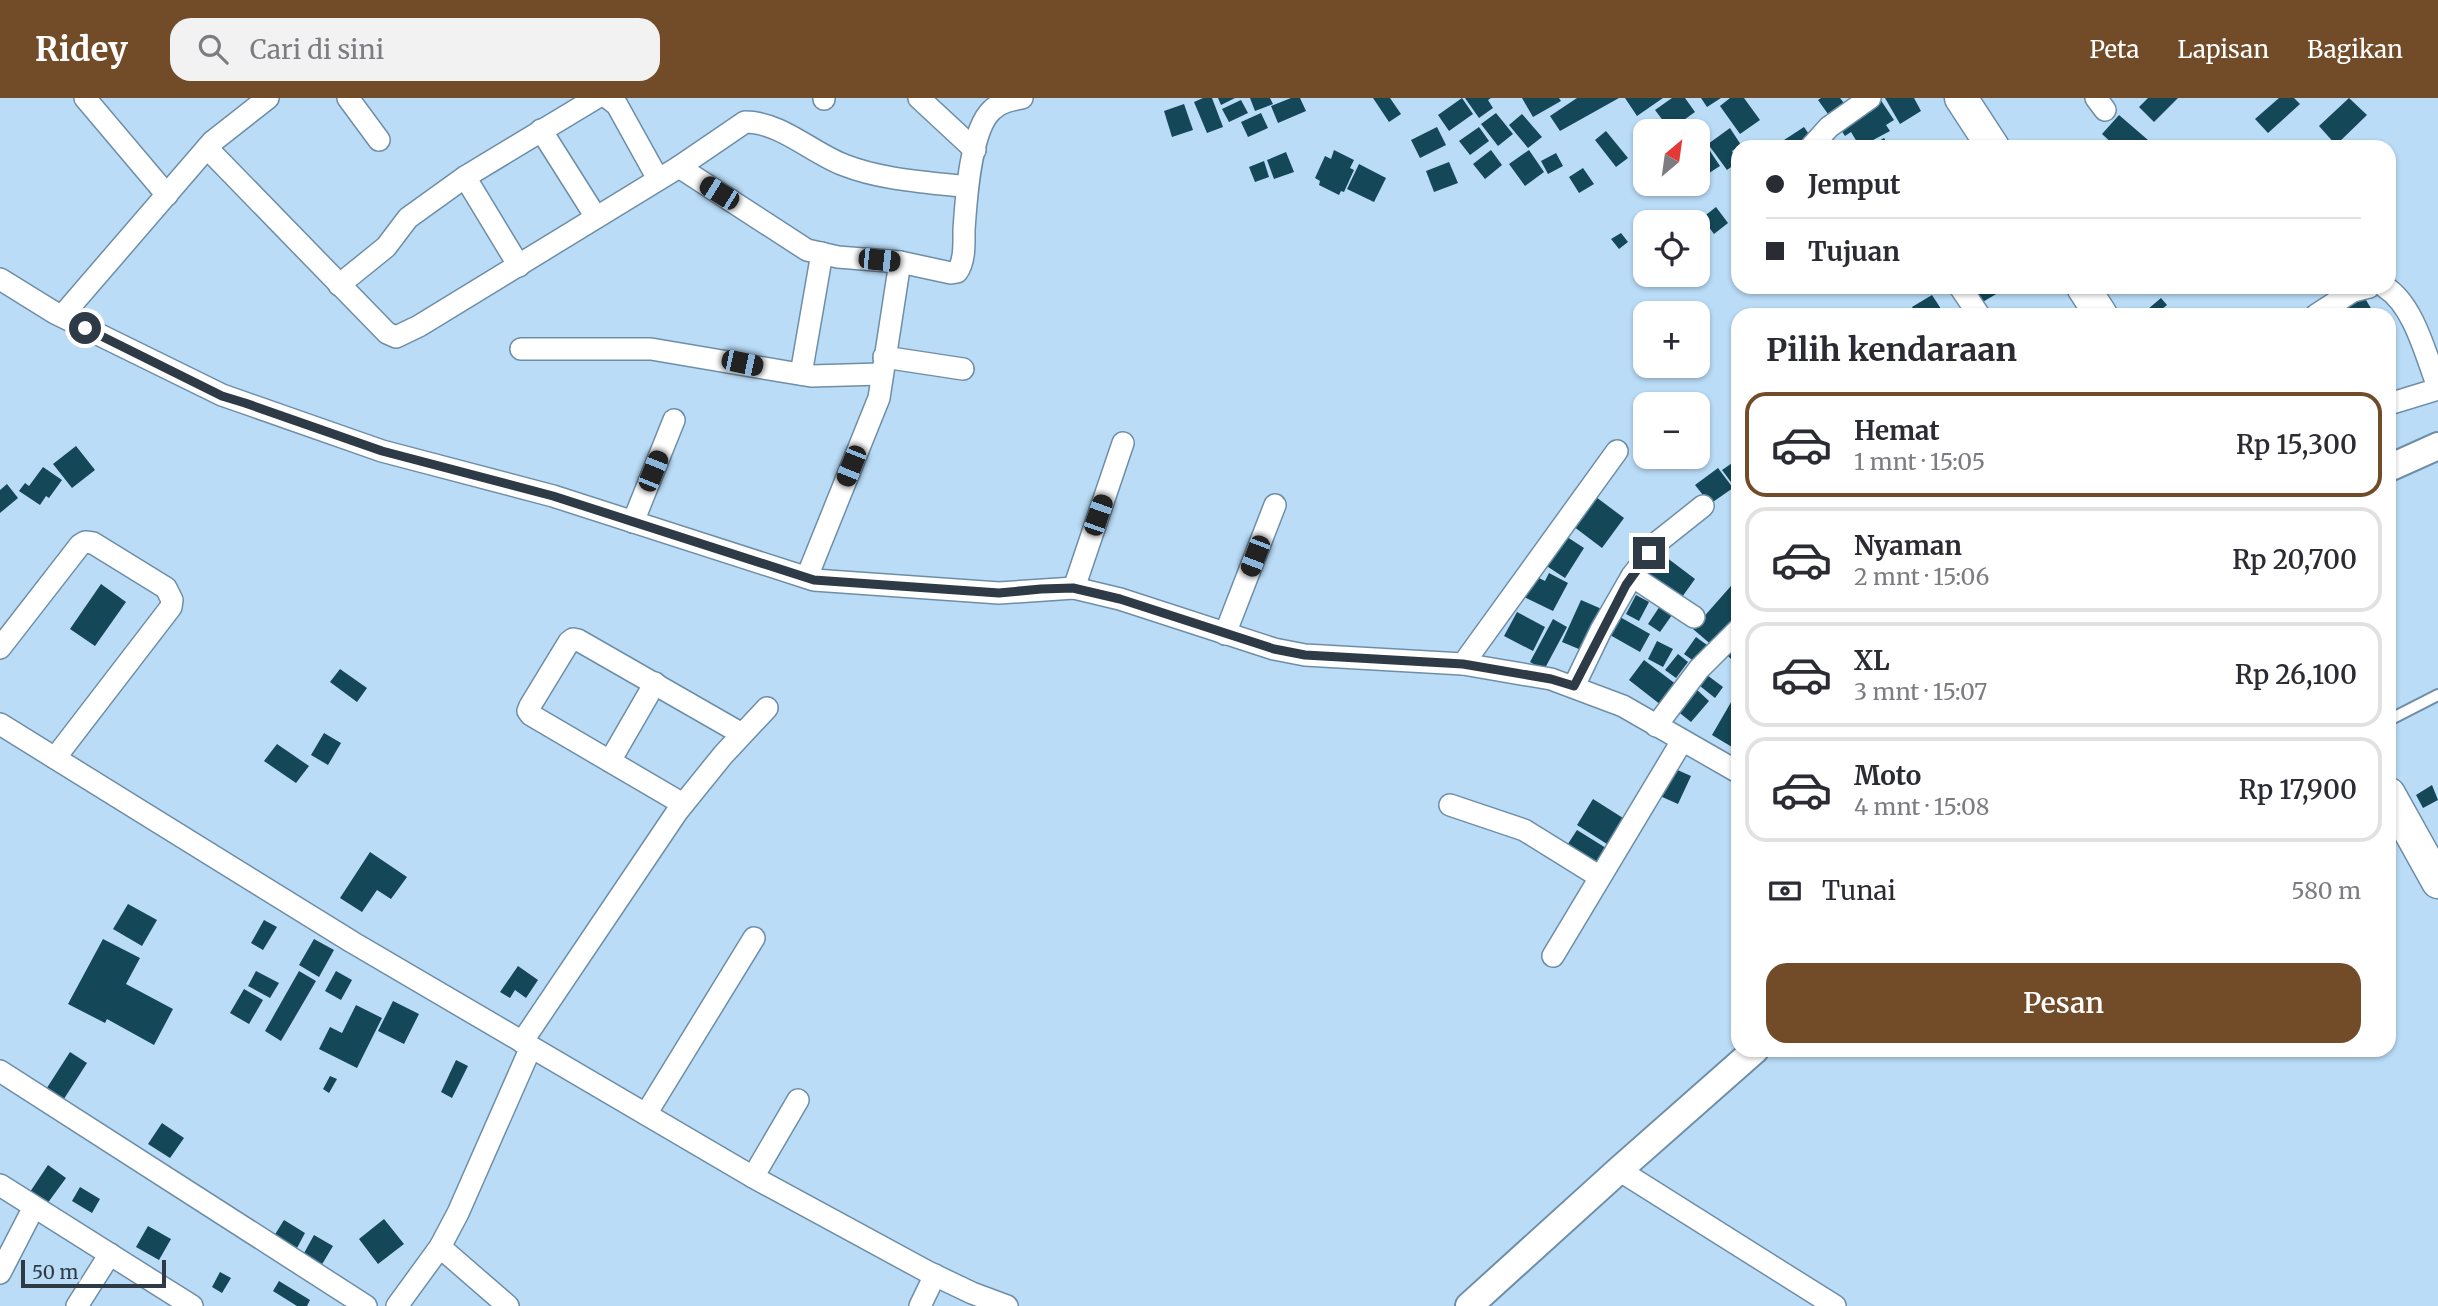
<!DOCTYPE html>
<html lang="id">
<head>
<meta charset="utf-8">
<style>
	body { margin:0; font-family:Merriweather,serif; background:#f2f2f3; color:#2b2b33; height:100vh; display:flex; flex-direction:column; font-size:26px; white-space:nowrap }
	* { box-sizing:border-box; margin:0 }
	p { font-size:23px; color:#7c7c81 }
	.icon { flex:none; width:38px; height:38px; fill:none; stroke:currentColor; stroke-width:2; stroke-linecap:round; stroke-linejoin:round }
	.map { position:relative; flex:1; overflow:hidden }
	.sheet { position:absolute; left:1731px; top:210px; width:665px; height:749px; display:flex; flex-direction:column; background:#fff; border-radius:21px; box-shadow:0 2px 5px #0004 }
	.sheet>* { flex:none }
	.banner { position:absolute; left:1731px; top:42px; width:665px; height:154px; border-radius:21px; box-shadow:0 2px 5px #0004; display:grid; align-content:center; height:154px; padding:0 35px; background:#fff }
	.needle { width:46px; rotate:29deg }
	.tools { position:absolute; left:1633px; top:21px; display:grid; gap:14px }
	.tools a { display:grid; place-items:center; width:77px; height:77px; border-radius:14px; background:#fff; box-shadow:0 2px 5px #0004; font-size:35px }
	.scale { position:absolute; left:21px; bottom:18px; width:145px; box-sizing:border-box; padding-left:7px; border:4px solid #2e3b46; border-top:0; font-size:19px; line-height:24px; white-space:nowrap; color:#2e3b46; -webkit-text-stroke:5px #badcf7; paint-order:stroke }
	.end { position:absolute; width:32px; height:32px; margin:-16px; border:9px solid #2e3b46; background:#fff; box-shadow:0 0 0 4px #fff }
	.from { border-radius:50% }
	.car { position:absolute; width:21px; height:42px; margin:-21px -10px; border-radius:9px; box-shadow:0 0 5px 2px #0007; background:linear-gradient(#222 24%,#8ab4d8 0 40%,#222 0 76%,#8ab4d8 0 86%,#222 0) }
	.banner b { display:flex; align-items:center; gap:24px; height:66px; font-size:26px }
	.banner b+b { border-top:2px solid #e1e1e2 }
	.banner i { width:18px; height:18px; background:#2b2b33 }
	ul { padding:0; list-style:none }
	li { display:flex; align-items:center; gap:21px; height:105px; margin:0 14px 10px; padding:0 21px; border:4px solid #e1e1e2; border-radius:21px }
	li div { flex:1 }
	li b { display:block; font-size:26px }
	li em { font-style:normal; font-weight:600 }
	li.on { border-color:#724c29 }
	li>.icon { width:63px; height:63px; stroke-width:1.5 }
	h2 { padding:0 35px; font-size:32px; line-height:84px }
	.pay { display:flex; align-items:center; gap:18px; height:77px; padding:0 35px; font-size:26px }
	.pay p { margin-inline-start:auto }
	.cta { display:flex; gap:14px; margin-top:auto; padding:14px 35px }
	.cta a { flex:1; height:80px; border-radius:21px; background:#724c29; color:#fff; font-size:28px; font-weight:600; line-height:80px; text-align:center }
	header { display:flex; align-items:center; gap:42px; box-sizing:border-box; height:98px; padding:0 35px; background:#724c29; color:#fff }
	header strong { font-size:33px }
	nav { display:flex; gap:38px; margin-inline-start:auto; font-size:24px }
	.search { width:490px; height:63px; background:#f2f2f3; display:flex; align-items:center; gap:18px; box-sizing:border-box; padding:0 24px; border-radius:21px; color:#7c7c81; font-size:26px }
	.map>svg:first-child { display:block }
</style>
</head>
<body>
<header>
<strong>Ridey</strong>
<div class="search"><svg class="icon" aria-label="search" viewBox="0 0 24 24"><circle cx="10" cy="10" r="6"/><path d="M15 15l6 6"/></svg>Cari di sini</div>
<nav><a>Peta</a><a>Lapisan</a><a>Bagikan</a></nav>
</header>
<div class="map">
<svg width="2438" height="1208" viewBox="0 0 2438 1208">
	<rect width="100%" height="100%" fill="#badcf7"/>
	<g fill="#144757">
		<path d="M1203,0H1212L1223,29L1207,35L1194,4Z"/>
		<path d="M1218,0H1235L1221,7Z"/>
		<path d="M1250,0H1270L1273,6L1255,13Z"/>
		<path d="M1291,0H1300L1306,13L1278,25L1271,8Z"/>
		<path d="M1373,0H1390L1401,16L1389,24Z"/>
		<path d="M1462,0L1473,16L1449,33L1438,17Z"/>
		<path d="M1465,0H1491L1488,2L1493,10L1479,20Z"/>
		<path d="M1522,0H1559L1561,3L1533,19Z"/>
		<path d="M1577,0H1619L1560,33L1550,18Z"/>
		<path d="M1625,0H1663L1637,18Z"/>
		<path d="M1672,0H1685L1695,14L1670,32L1655,12Z"/>
		<path d="M1701,0H1721L1707,9Z"/>
		<path d="M1730,0H1744L1760,22L1740,36L1720,8Z"/>
		<path d="M1821,0H1840L1844,5L1828,16L1818,2Z"/>
		<path d="M1885,0H1914L1921,13L1900,26Z"/>
		<path d="M2148,0H2178L2154,24L2139,9Z"/>
		<path d="M2279,0H2294L2300,6L2268,35L2255,21Z"/>
		<path d="M2349,0L2367,17L2336,47L2319,28Z"/>
		<path d="M1880,1L1894,22L1886,27L1890,33L1860,49L1851,34L1845,38L1837,26L1863,13L1865,16L1872,13L1869,8Z"/>
		<path d="M1241,2L1248,15L1229,24L1222,11Z"/>
		<path d="M1184,6L1193,32L1172,39L1164,13Z"/>
		<path d="M1261,15L1268,30L1248,39L1241,24Z"/>
		<path d="M1496,15L1513,36L1498,48L1481,26Z"/>
		<path d="M1522,16L1542,39L1528,50L1509,27Z"/>
		<path d="M2119,17L2148,42L2142,49H2116L2102,36Z"/>
		<path d="M1437,29L1446,47L1420,60L1411,42Z"/>
		<path d="M1479,29L1489,43L1470,57L1459,43Z"/>
		<path d="M1804,29L1813,42L1803,49H1784L1781,44Z"/>
		<path d="M1730,30L1741,47L1732,53L1738,64L1727,72L1708,46Z"/>
		<path d="M1606,33L1628,60L1616,69L1595,42Z"/>
		<path d="M1832,40L1839,49H1821Z"/>
		<path d="M1884,40L1890,49H1869Z"/>
		<path d="M1706,47L1720,68L1706,77L1698,64V53Z"/>
		<path d="M1334,52L1354,62L1350,70L1354,72L1344,94L1341,93L1339,97L1319,87L1320,83L1315,80L1325,58L1331,61Z"/>
		<path d="M1491,52L1502,67L1485,81L1473,66Z"/>
		<path d="M1529,52L1544,74L1525,88L1509,66Z"/>
		<path d="M1286,54L1294,74L1274,81L1267,62Z"/>
		<path d="M1556,55L1563,68L1548,76L1541,63Z"/>
		<path d="M1264,63L1269,79L1255,84L1249,69Z"/>
		<path d="M1449,64L1458,85L1434,94L1426,73Z"/>
		<path d="M1359,66L1386,80L1374,104L1347,91Z"/>
		<path d="M1583,70L1594,86L1579,95L1569,79Z"/>
		<path d="M1698,71L1704,82L1687,92L1683,86H1698Z"/>
		<path d="M1716,109L1728,125L1714,136L1702,120Z"/>
		<path d="M1621,135L1628,144L1619,151L1611,141Z"/>
		<path d="M1971,189H2008L1981,205Z"/>
		<path d="M1932,197L1945,217H1917L1912,209Z"/>
		<path d="M2363,197L2375,217H2335Z"/>
		<path d="M2161,200L2167,207L2155,217H2141Z"/>
		<path d="M76,348L95,372L72,390L53,366Z"/>
		<path d="M1738,361V385L1734,388L1722,372Z"/>
		<path d="M43,369L62,382L49,400L46,398L40,407L19,393L25,385L29,388Z"/>
		<path d="M1718,370L1733,390L1710,406L1695,387Z"/>
		<path d="M7,386L18,400L0,415V392Z"/>
		<path d="M1592,396L1624,420L1602,450L1569,425Z"/>
		<path d="M1561,435L1584,450L1565,480L1542,465Z"/>
		<path d="M1658,453L1695,481L1677,506L1639,478Z"/>
		<path d="M1549,475L1568,485L1553,513L1522,498L1533,477L1545,483Z"/>
		<path d="M1738,480V522L1714,549L1693,531Z"/>
		<path d="M101,486L126,504L95,548L70,531Z"/>
		<path d="M1636,497L1649,504L1639,523L1626,516Z"/>
		<path d="M1581,502L1604,512L1586,554L1562,544Z"/>
		<path d="M1660,508L1672,517L1660,534L1648,526Z"/>
		<path d="M1517,514L1545,529L1533,553L1504,538Z"/>
		<path d="M1620,519L1650,536L1640,554L1610,537Z"/>
		<path d="M1553,521L1567,529L1544,572L1530,564Z"/>
		<path d="M1696,539L1707,547L1695,564L1684,556Z"/>
		<path d="M1657,543L1673,551L1663,569L1648,561Z"/>
		<path d="M1738,544V568L1726,556Z"/>
		<path d="M1678,556L1688,564L1676,580L1665,572Z"/>
		<path d="M1644,562L1677,587L1661,607L1629,582Z"/>
		<path d="M340,571L367,590L357,604L330,584Z"/>
		<path d="M1703,574L1723,589L1715,600L1695,584Z"/>
		<path d="M1695,590L1709,603L1691,624L1676,612Z"/>
		<path d="M1734,599L1738,601V639L1732,649L1712,637Z"/>
		<path d="M324,635L341,645L328,667L311,657Z"/>
		<path d="M277,646L309,668L296,685L264,663Z"/>
		<path d="M1673,670L1691,678L1678,706L1660,698Z"/>
		<path d="M2432,687L2438,702L2423,710L2416,697Z"/>
		<path d="M1593,701L1623,720L1607,746L1577,727Z"/>
		<path d="M1577,732L1606,750L1593,770L1564,752Z"/>
		<path d="M370,754L407,779L391,801L377,792L362,814L340,800Z"/>
		<path d="M128,806L157,822L142,848L113,831Z"/>
		<path d="M264,822L277,829L263,852L251,845Z"/>
		<path d="M103,841L140,860L126,886L173,911L154,947L107,921L105,925L68,906Z"/>
		<path d="M314,841L334,852L319,879L299,867Z"/>
		<path d="M518,868L538,882L526,900L515,892L510,900L500,894Z"/>
		<path d="M256,873L279,885L270,900L248,888Z"/>
		<path d="M299,873L316,883L281,943L265,933Z"/>
		<path d="M336,873L352,882L341,902L325,893Z"/>
		<path d="M244,891L263,902L249,926L230,915Z"/>
		<path d="M393,903L419,916L404,946L378,933Z"/>
		<path d="M356,907L382,920L357,970L319,951L330,929L342,935Z"/>
		<path d="M70,954L87,965L60,1007L43,996Z"/>
		<path d="M456,962L468,968L452,1000L441,994Z"/>
		<path d="M330,978L337,981L329,995L323,991Z"/>
		<path d="M162,1025L184,1040L170,1060L148,1046Z"/>
		<path d="M48,1067L66,1080L47,1106L30,1094Z"/>
		<path d="M80,1089L100,1101L92,1115L72,1103Z"/>
		<path d="M384,1121L404,1146L378,1166L359,1141Z"/>
		<path d="M284,1122L305,1135L297,1150L274,1138Z"/>
		<path d="M148,1128L171,1141L159,1162L136,1149Z"/>
		<path d="M314,1137L333,1148L321,1168L303,1157Z"/>
		<path d="M220,1174L231,1180L222,1195L212,1189Z"/>
		<path d="M279,1183L310,1202L307,1208H297L273,1193Z"/>
	</g>
	<g fill="none" stroke-linecap="round" stroke-linejoin="round">
		<defs>
			<path id="service" d="M2389,622L2438,597"/>
			<g id="minor">
				<path d="M85,0L167,97"/>
				<path d="M348,0L379,42"/>
				<path d="M608,0L617,7L658,81"/>
				<path d="M919,0L975,52"/>
				<path d="M2096,0L2105,12"/>
				<path d="M824,1V0"/>
				<path d="M541,32L596,119"/>
				<path d="M1811,49L1829,29L1870,0"/>
				<path d="M207,50L387,235L396,239L419,228L679,69L745,24C781,24 812,55 844,67C882,82 927,84 967,89"/>
				<path d="M679,69L807,152L838,159L900,164L951,175L957,174C965,163 964,146 964,132C966,103 970,32 992,12C1000,4 1011,2 1022,0"/>
				<path d="M465,79L519,168"/>
				<path d="M0,181L55,215L222,297L382,353L553,398L814,482L999,495L1074,490L1120,501L1274,551L1305,557L1463,566L1551,581L1623,608L1738,674"/>
				<path d="M339,187L386,149L408,120L465,79L596,0"/>
				<path d="M1960,189L1979,217"/>
				<path d="M2385,189C2414,207 2426,258 2438,289"/>
				<path d="M2316,217L2353,193L2369,189"/>
				<path d="M62,218L212,44L268,0"/>
				<path d="M521,251H651L811,278L881,276"/>
				<path d="M884,259L963,271"/>
				<path d="M801,276L822,155"/>
				<path d="M2389,306L2438,291"/>
				<path d="M633,424L674,322"/>
				<path d="M1632,478L1694,519"/>
				<path d="M807,479L879,300L900,164"/>
				<path d="M1074,490L1123,345"/>
				<path d="M1225,536L1275,407"/>
				<path d="M0,550L80,447L85,444L93,445L166,490L172,502L171,509L55,660"/>
				<path d="M1463,566L1617,353"/>
				<path d="M1574,588L1601,532L1632,478L1659,443L1703,408"/>
				<path d="M0,626L352,844L753,1079L928,1174L972,1195L1007,1208"/>
				<path d="M1656,628L1699,571L1738,532"/>
				<path d="M610,663L655,585"/>
				<path d="M683,706L531,617L528,613L530,608L569,544L573,541L578,542L742,636"/>
				<path d="M1450,707L1524,732L1600,779"/>
				<path d="M1553,858L1682,643"/>
				<path d="M522,944L677,714L723,657L767,610"/>
				<path d="M0,973L366,1208"/>
				<path d="M646,1016L754,840"/>
				<path d="M1619,1072L1835,1208"/>
				<path d="M753,1079L798,1002"/>
				<path d="M0,1087L192,1208"/>
				<path d="M440,1149L508,1208"/>
				<path d="M0,1175L34,1109"/>
				<path d="M77,1208L110,1156"/>
				<path d="M397,1208L440,1149L458,1115L531,949"/>
				<path d="M920,1208L935,1177"/>
			</g>
			<g id="tertiary">
				<path d="M2389,370L2438,348"/>
				<path d="M1469,1208L1619,1072L1755,952"/>
			</g>
			<g id="primary">
				<path d="M1961,0L1993,49"/>
				<path d="M2083,189L2101,217"/>
				<path d="M2389,696L2438,784"/>
			</g>
		</defs>
		<use href="#service" stroke="#6e8ea7" stroke-width="14"/>
		<use href="#minor" stroke="#6e8ea7" stroke-width="24"/>
		<use href="#tertiary" stroke="#6e8ea7" stroke-width="30"/>
		<use href="#primary" stroke="#6e8ea7" stroke-width="35"/>
		<use href="#service" stroke="#fff" stroke-width="10"/>
		<use href="#minor" stroke="#fff" stroke-width="21"/>
		<use href="#tertiary" stroke="#fff" stroke-width="26"/>
		<use href="#primary" stroke="#fff" stroke-width="32"/>
	</g>
	<g fill="none" stroke-linecap="round" stroke-linejoin="round">
		<path stroke="#2e3b46" stroke-width="9" d="M85,230L222,298L245,305L382,353L553,398L814,482L999,495L1041,491L1073,490L1120,501L1274,551L1305,557L1463,566L1551,581L1574,588L1626,487L1649,455"/>
	</g>
</svg>
<div class="tools">
<a><svg class="needle" viewBox="-14 -14 28 28"><path d="M0-13l5 13h-10z" fill="#e53935"/><path d="M0 13l5-13h-10z" fill="#7c7c81"/></svg></a>
<a><svg class="icon" aria-label="locate" viewBox="0 0 24 24"><circle cx="12" cy="12" r="6"/><path d="M12 2v4M12 18v4M2 12h4M18 12h4"/></svg></a>
<a>+</a>
<a>−</a>
</div>
<div class="scale">50 m</div>
<i class="end from" style="left:85px;top:230px"></i>
<i class="end" style="left:1649px;top:455px"></i>
<i class="car" style="left:719px;top:95px;rotate:302deg"></i>
<i class="car" style="left:879px;top:162px;rotate:96deg"></i>
<i class="car" style="left:742px;top:265px;rotate:102deg"></i>
<i class="car" style="left:851px;top:368px;rotate:202deg"></i>
<i class="car" style="left:653px;top:373px;rotate:22deg"></i>
<i class="car" style="left:1098px;top:417px;rotate:19deg"></i>
<i class="car" style="left:1255px;top:458px;rotate:201deg"></i>
<div class="banner">
<b><i class="from"></i>Jemput</b>
<b><i></i>Tujuan</b>
</div>
<section class="sheet">
<h2>Pilih kendaraan</h2>
<ul>
<li class="on"><svg class="icon" aria-label="car" viewBox="0 0 24 24"><path d="M5 17H2v-5l4-1 3-4h7l3 4 3 1v5h-3M9 17h6M6 11h13"/><circle cx="7" cy="17" r="2"/><circle cx="17" cy="17" r="2"/></svg><div><b>Hemat</b><p>1 mnt · 15:05</p></div><em>Rp 15,300</em></li>
<li><svg class="icon" aria-label="car" viewBox="0 0 24 24"><path d="M5 17H2v-5l4-1 3-4h7l3 4 3 1v5h-3M9 17h6M6 11h13"/><circle cx="7" cy="17" r="2"/><circle cx="17" cy="17" r="2"/></svg><div><b>Nyaman</b><p>2 mnt · 15:06</p></div><em>Rp 20,700</em></li>
<li><svg class="icon" aria-label="car" viewBox="0 0 24 24"><path d="M5 17H2v-5l4-1 3-4h7l3 4 3 1v5h-3M9 17h6M6 11h13"/><circle cx="7" cy="17" r="2"/><circle cx="17" cy="17" r="2"/></svg><div><b>XL</b><p>3 mnt · 15:07</p></div><em>Rp 26,100</em></li>
<li><svg class="icon" aria-label="car" viewBox="0 0 24 24"><path d="M5 17H2v-5l4-1 3-4h7l3 4 3 1v5h-3M9 17h6M6 11h13"/><circle cx="7" cy="17" r="2"/><circle cx="17" cy="17" r="2"/></svg><div><b>Moto</b><p>4 mnt · 15:08</p></div><em>Rp 17,900</em></li>
</ul>
<div class="pay"><svg class="icon" aria-label="cash" viewBox="0 0 24 24"><path d="M3 7h18v10H3z"/><circle cx="12" cy="12" r="2"/></svg>Tunai<p>580 m</p></div>
<div class="cta"><a>Pesan</a></div>
</section>
</div>
</body>
</html>
